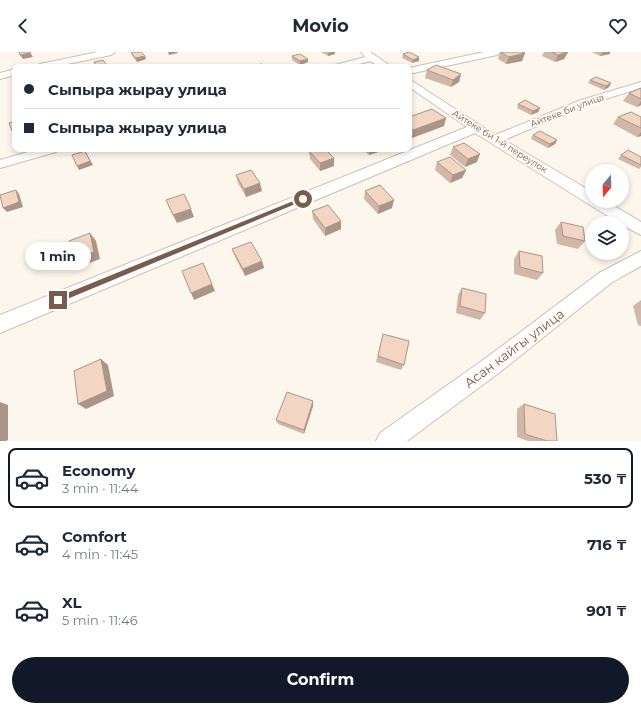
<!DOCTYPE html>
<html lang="en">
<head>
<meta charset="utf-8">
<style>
	body { margin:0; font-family:Montserrat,sans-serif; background:#f6f6f7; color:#1f2937; height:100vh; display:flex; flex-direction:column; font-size:15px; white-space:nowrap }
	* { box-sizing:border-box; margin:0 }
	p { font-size:13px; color:#747a83 }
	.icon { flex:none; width:22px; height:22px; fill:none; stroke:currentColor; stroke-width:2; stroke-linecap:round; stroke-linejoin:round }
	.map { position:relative; height:389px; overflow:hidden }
	.panel { display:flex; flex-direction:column; background:#fff; flex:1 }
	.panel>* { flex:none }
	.top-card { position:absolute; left:12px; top:12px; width:400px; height:88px; border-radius:8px; box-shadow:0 2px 6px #0003; display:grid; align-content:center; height:88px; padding:0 12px; background:#fff }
	.needle { width:26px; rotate:199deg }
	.controls { position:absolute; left:585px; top:112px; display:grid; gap:8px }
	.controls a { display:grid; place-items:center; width:44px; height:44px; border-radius:50%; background:#fff; box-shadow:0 2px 6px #0003; font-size:20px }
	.end { position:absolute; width:18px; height:18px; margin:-9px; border:5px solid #7a5c4d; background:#fff; box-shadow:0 0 0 2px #fff }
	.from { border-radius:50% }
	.bubble { position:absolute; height:28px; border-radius:14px; background:#fff; box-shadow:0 2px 6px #0003; font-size:13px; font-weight:700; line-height:28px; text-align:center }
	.top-card b { display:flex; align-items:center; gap:14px; height:38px; font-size:15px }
	.top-card b+b { border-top:1px solid #e0e1e3 }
	.top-card i { width:10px; height:10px; background:#1f2937 }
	ul { padding:7px 0 0; list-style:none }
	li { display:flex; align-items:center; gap:12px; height:60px; margin:0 8px 6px; padding:0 4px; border:2px solid transparent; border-radius:8px }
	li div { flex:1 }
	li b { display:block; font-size:15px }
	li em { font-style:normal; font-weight:700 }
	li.active { border-color:#111827 }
	li>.icon { width:36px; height:36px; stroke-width:1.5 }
	.action { display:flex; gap:8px; margin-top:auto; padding:8px 12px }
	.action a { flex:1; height:46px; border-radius:24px; background:#111827; color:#fff; font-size:16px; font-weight:700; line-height:46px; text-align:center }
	header { display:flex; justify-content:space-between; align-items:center; height:52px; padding:0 12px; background:#fff; font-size:18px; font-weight:700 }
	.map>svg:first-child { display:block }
</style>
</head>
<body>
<header><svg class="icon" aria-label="back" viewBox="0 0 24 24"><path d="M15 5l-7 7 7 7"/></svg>Movio<svg class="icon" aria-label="heart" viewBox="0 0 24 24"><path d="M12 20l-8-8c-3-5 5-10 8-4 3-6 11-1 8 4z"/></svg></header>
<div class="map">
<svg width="641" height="389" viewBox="0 0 641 389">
	<rect width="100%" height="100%" fill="#fdf6ec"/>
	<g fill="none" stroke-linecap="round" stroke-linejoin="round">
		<defs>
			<g id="street">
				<path d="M98,0H115L111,3L53,15H35L40,12Z"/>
				<path d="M361,0H370L392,15H380L370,9L349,15H333L335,13L365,5Z"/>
				<path d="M484,0H501L497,3L409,22V16Z"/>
				<path d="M15,17V23L0,27V21Z"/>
				<path d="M409,27L495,83L581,48L641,30V36L589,52L504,88L592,140V149H606L641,170V183L622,173V171H619L475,81L0,281V263L467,75L409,35Z"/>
				<path d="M38,97H58L56,100L0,116V108Z"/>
				<path d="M641,199V214L611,231L504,317L407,389H376L380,381L490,303L599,221Z"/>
			</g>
		</defs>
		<use href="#street" stroke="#d1beb0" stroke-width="2"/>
		<use href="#street" fill="#fff" fill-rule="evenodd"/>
	</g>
	<g fill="#d1b7a8">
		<path d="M321,0H335V2L328,4Z"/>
		<path d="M500,0L525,1L522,9L506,12L498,7Z"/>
		<path d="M544,0H568L564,7L555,10L542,4Z"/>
		<path d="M592,0H610V2L600,4Z"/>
		<path d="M131,1L145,4L146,7L137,10L133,5Z"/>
		<path d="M403,2L419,9L412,11L402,6Z"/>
		<path d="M292,4L308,7V10L300,13L292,8Z"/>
		<path d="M427,18L461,22L459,30L451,35L425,26Z"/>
		<path d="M590,28L611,31L609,35L604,38L588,31Z"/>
		<path d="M641,36V53L637,55L623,49L629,41Z"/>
		<path d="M518,52L540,56L538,60L531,63L517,56Z"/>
		<path d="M409,65L446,66L444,74L412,86L409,84Z"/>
		<path d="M618,65H641V84L637,85L613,72Z"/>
		<path d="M533,83L557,88L555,92L548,96L531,87Z"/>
		<path d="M453,95L477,110L465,115L450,103Z"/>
		<path d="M362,97H387L369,103Z"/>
		<path d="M309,99L334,106V114L320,119L310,107Z"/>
		<path d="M621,103L641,105V115L639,117L618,107Z"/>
		<path d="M437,110L466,118L462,126L450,131L435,118Z"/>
		<path d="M236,123L262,139L246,145L238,131Z"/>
		<path d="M365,139L392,156L378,162L364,147Z"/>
		<path d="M312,159L341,177L325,184L313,167Z"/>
		<path d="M561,170L585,189L578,197L557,192L555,178Z"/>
		<path d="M232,197L262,209L264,216L245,224L235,205Z"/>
		<path d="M519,199L543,221L537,228L514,222V207Z"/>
		<path d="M462,236L485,261L480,268L456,261L458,243Z"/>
		<path d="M641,248V274L638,273L633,254Z"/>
		<path d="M383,282L404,313L401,318L376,310Z"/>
		<path d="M313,349V354L304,382L278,372L276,368Z"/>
		<path d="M524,352L557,389H528L517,385V357Z"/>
	</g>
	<g fill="#aa9588">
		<path d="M30,0L33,5L23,7L20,3Z"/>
		<path d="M168,0H177L178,1L169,3Z"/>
		<path d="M331,0H335V2L328,4V1Z"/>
		<path d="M568,0L564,7L555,10L558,3Z"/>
		<path d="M603,0H610V2L600,4Z"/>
		<path d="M525,1L522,9L506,12L509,5Z"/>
		<path d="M145,4L146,7L137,10L136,6Z"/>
		<path d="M419,5V9L412,11L413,8Z"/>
		<path d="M308,7V10L300,13V9Z"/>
		<path d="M107,13L108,15H100Z"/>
		<path d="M461,22L459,30L451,35L453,28Z"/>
		<path d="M611,31L609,35L604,38L606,34Z"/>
		<path d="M641,49V53L637,55Z"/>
		<path d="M540,56L538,60L531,63L533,59Z"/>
		<path d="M446,66L444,74L412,86L413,78Z"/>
		<path d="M15,78V83L12,79Z"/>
		<path d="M641,80V84L637,85Z"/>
		<path d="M557,88L555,92L548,96L550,92Z"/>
		<path d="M153,97H161L154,100Z"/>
		<path d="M370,97H387L369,103Z"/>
		<path d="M85,99L93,113L79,118L77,114Z"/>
		<path d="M480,102L477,110L465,115L468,107Z"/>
		<path d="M334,106V114L320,119V111Z"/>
		<path d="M466,118L462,126L450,131L453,123Z"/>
		<path d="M260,131L262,139L246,145L244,137Z"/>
		<path d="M16,138L19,142L23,155L7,160L3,156Z"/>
		<path d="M394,148L392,156L378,162L379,154Z"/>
		<path d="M191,157L194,165L177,171L173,163Z"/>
		<path d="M341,169V177L325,184V176Z"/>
		<path d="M90,181L96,189L100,207L79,215L72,208Z"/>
		<path d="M262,209L264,216L245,224L243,217Z"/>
		<path d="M212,232L215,239L194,248L191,241Z"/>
		<path d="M101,307L108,313L114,344L86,357L78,352Z"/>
		<path d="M313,349V354L304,382V378Z"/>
		<path d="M0,350L8,353V388L6,389H0Z"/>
	</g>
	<g fill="#f3d5c3" stroke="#aa9588">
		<path d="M19,0H30V1L20,3Z"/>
		<path d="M135,0H141L145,4L136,6L131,1Z"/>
		<path d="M409,0L419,5L413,8L403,2Z"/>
		<path d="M500,0H522L525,1L509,5Z"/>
		<path d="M551,0H568L558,3Z"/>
		<path d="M300,2L308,7L300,9L292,4Z"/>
		<path d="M103,8L107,13L100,15H97L94,10Z"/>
		<path d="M261,12L266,15H254L253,14Z"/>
		<path d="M436,13L461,22L453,28L427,18Z"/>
		<path d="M596,25L611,31L606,34L590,28Z"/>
		<path d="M15,27V33L13,28Z"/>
		<path d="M641,36V47L629,41Z"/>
		<path d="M525,48L540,56L533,59L518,52Z"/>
		<path d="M432,57L446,66L413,78L409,75V65Z"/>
		<path d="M631,60L641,65V76L618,65Z"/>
		<path d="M15,69V78L12,79L9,71Z"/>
		<path d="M540,79L557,88L550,92L533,83Z"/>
		<path d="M464,91L480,102L468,107L453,95Z"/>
		<path d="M316,97H325L334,106L320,111L309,99Z"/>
		<path d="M628,98L641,105V113L621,103Z"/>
		<path d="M85,99L90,109L77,114L72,103Z"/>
		<path d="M450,105L466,118L453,123L437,110Z"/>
		<path d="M251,118L260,131L244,137L236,123Z"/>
		<path d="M380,133L394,148L379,154L365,139Z"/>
		<path d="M16,138L19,150L3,156L0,143Z"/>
		<path d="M184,142L191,157L173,163L166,148Z"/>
		<path d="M328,153L341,169L325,176L312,159Z"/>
		<path d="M561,170L583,175L585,189L563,184Z"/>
		<path d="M90,181L94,200L72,208L69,189Z"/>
		<path d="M251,190L262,209L243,217L232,197Z"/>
		<path d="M519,199L542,204L543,221L520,215Z"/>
		<path d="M203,211L212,232L191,241L182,219Z"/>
		<path d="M462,236L486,242L485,261L460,254Z"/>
		<path d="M383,282L409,289L404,313L378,304Z"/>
		<path d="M101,307L107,339L78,352L74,319Z"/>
		<path d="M287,340L313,349L304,378L276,368Z"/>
		<path d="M524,352L555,362L557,389H547L525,382Z"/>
	</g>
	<path fill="#7a5c4d" d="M303,145H305V148L60,250H55L54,248L55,246Z"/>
	<g text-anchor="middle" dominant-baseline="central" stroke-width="3.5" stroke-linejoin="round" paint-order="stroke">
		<g font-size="9" fill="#7a5c4d" stroke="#fffaf3">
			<text transform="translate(567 58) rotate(-21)">Айтеке би улица</text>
			<text transform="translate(500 89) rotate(32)">Айтеке би 1-й переулок</text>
		</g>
		<g font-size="13" fill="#7a5c4d" stroke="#fffaf3">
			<text transform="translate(514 296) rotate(-37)">Асан кайгы улица</text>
		</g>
	</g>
</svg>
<div class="controls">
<a><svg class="needle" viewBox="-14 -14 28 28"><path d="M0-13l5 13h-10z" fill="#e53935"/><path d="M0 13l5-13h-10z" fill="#747a83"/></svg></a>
<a><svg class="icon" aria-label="layers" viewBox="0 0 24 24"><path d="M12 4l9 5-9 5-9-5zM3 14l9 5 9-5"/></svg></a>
</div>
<i class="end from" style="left:303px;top:147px"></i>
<i class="end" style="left:58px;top:248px"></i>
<div class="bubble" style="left:25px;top:190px;width:66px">1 min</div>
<div class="top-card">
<b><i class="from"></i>Сыпыра жырау улица</b>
<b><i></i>Сыпыра жырау улица</b>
</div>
</div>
<section class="panel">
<ul>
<li class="active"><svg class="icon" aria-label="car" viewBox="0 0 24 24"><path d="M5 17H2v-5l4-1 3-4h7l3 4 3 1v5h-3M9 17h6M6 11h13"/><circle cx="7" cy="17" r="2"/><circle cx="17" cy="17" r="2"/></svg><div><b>Economy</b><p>3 min · 11:44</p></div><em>530 ₸</em></li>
<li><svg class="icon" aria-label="car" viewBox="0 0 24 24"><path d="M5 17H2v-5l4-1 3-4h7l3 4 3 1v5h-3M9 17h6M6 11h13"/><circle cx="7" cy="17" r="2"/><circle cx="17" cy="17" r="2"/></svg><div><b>Comfort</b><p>4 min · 11:45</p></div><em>716 ₸</em></li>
<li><svg class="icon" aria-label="car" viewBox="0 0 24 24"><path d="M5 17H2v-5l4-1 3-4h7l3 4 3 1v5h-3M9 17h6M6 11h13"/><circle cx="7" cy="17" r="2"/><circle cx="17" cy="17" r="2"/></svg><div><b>XL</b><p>5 min · 11:46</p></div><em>901 ₸</em></li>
</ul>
<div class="action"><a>Confirm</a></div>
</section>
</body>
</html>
